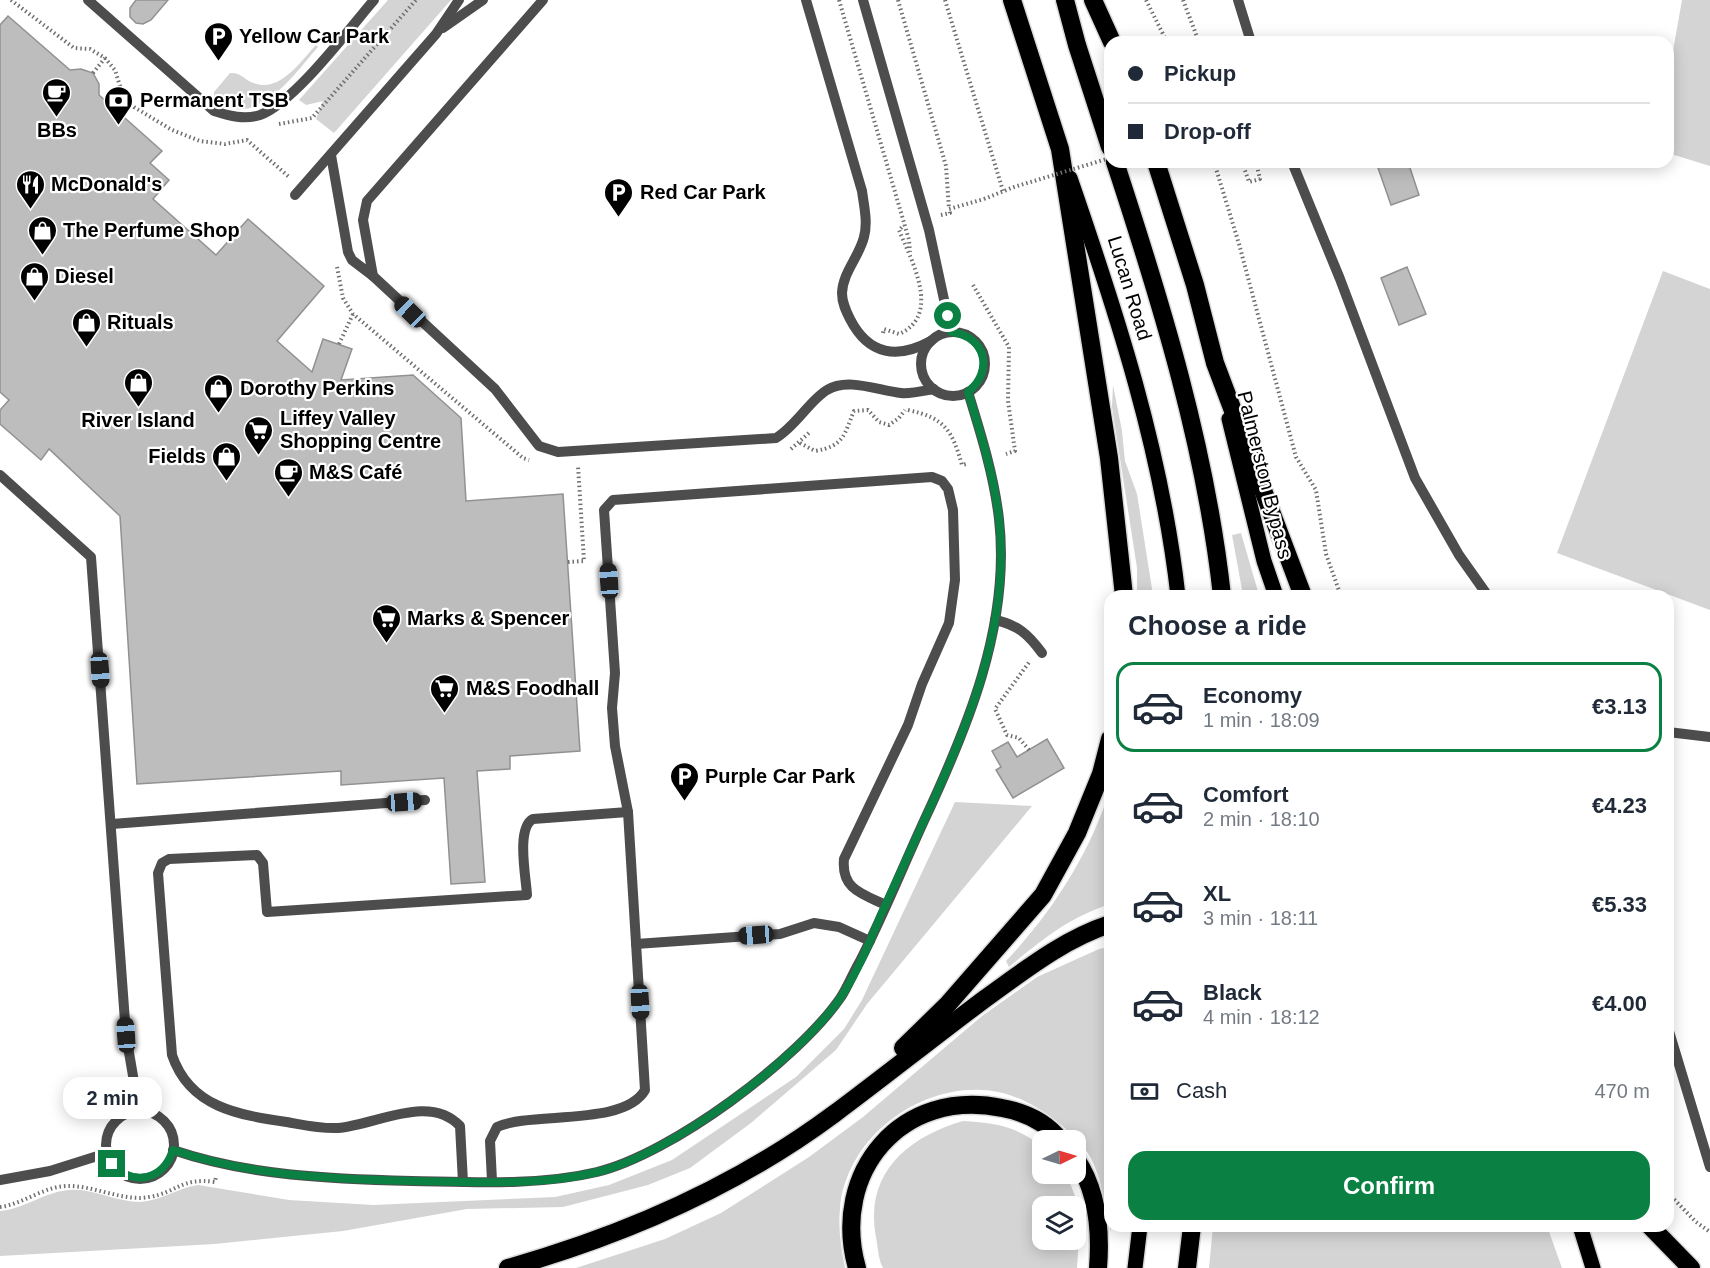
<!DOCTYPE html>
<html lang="en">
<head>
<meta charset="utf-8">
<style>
	body { margin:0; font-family:Arial,sans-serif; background:#f2f2f3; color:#1f2937; height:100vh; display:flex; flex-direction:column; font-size:22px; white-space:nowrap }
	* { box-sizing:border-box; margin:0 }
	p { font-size:20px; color:#747a83 }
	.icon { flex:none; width:33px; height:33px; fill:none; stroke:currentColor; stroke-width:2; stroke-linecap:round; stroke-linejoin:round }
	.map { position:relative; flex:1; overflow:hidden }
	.side { position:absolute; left:1104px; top:590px; width:570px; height:642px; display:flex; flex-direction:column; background:#fff; border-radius:18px; box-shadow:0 3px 15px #0003 }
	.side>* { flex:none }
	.banner { position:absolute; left:1104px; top:36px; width:570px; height:132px; border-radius:18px; box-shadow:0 3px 15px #0003; display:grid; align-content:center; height:132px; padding:0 24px; background:#fff }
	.needle { width:39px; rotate:85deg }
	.controls { position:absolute; left:1032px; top:1130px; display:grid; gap:12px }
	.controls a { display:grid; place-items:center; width:54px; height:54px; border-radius:12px; background:#fff; box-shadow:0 3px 15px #0003; font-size:30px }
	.end { position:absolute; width:27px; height:27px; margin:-14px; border:8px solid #0b8043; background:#fff; box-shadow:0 0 0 3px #fff }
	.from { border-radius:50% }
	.bubble { position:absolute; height:42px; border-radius:18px; background:#fff; box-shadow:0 3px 15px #0003; font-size:20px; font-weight:700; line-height:42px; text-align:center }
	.car { position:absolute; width:18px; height:36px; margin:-18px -9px; border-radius:8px; box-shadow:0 0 4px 2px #0007; background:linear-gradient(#222 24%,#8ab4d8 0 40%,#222 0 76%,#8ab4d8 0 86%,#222 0) }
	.banner b { display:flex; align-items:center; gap:21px; height:57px; font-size:22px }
	.banner b+b { border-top:2px solid #e0e1e3 }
	.banner i { width:15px; height:15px; background:#1f2937 }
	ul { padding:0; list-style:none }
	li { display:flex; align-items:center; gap:18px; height:90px; margin:0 12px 9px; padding:0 12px; border:3px solid transparent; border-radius:18px }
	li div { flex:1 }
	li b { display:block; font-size:22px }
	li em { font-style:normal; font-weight:700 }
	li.on { border-color:#0b8043 }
	li>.icon { width:54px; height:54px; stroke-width:1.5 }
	h2 { padding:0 24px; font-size:27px; line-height:72px }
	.pay { display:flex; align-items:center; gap:15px; height:66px; padding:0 24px; font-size:22px }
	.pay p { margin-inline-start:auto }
	.primary-button { display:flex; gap:12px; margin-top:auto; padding:12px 24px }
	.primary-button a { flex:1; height:69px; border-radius:18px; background:#0b8043; color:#fff; font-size:24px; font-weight:700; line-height:69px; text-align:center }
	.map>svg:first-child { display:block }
</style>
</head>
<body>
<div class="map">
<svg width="1710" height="1268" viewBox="0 0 1710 1268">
	<rect width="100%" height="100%" fill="#fff"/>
	<g fill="#d4d4d4" fill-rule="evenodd">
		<path d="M388,0H451L334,133L316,119L323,101L306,105L299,100Z"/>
		<path d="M1682,0H1710V166L1668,153V79Z"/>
		<path d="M316,45L318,47C294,74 256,132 214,100V92L230,73C240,72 243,78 251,82C279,95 300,62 316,45Z"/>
		<path d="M1663,271L1710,289V610L1557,553Z"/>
		<path d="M1113,385L1122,431L1125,461L1137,494L1153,595H1137V568L1112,407Z"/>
		<path d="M1241,533L1259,595H1243L1232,535Z"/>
		<path d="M1110,789V904C1068,918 1043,939 1009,967L1006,961C1051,914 1091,852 1110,789Z"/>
		<path d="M955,802L1032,806L867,1004L836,1050L751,1123L690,1168L648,1185L563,1207L467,1209L343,1231L215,1244L0,1256V1211C23,1209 40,1195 62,1191C89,1185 114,1202 140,1202C161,1201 177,1188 198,1185L289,1200L373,1205L555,1197L609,1185L672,1160L796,1077L844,1029L862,1000Z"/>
		<path d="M1110,947L1111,1232C1106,1208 1100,1168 1085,1149C1066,1125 1030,1098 998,1092C926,1078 846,1135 840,1209C838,1229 841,1248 845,1268H576L665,1239L721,1213L809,1157L863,1117L982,1016L1037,977L1099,949Z"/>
		<path d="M963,1121C996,1123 1015,1126 1042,1146V1173H1066L1081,1211L1077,1268H883C878,1259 878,1247 876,1237C864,1173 908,1137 963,1121ZM1042,1206H1076V1239H1042Z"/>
		<path d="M1213,1226H1547L1562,1268H1209Z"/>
	</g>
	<g fill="#bdbdbd" stroke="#919191" stroke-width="1.5">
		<path d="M136,0H168L151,20L143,24L136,23L130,17V8Z"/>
		<path d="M8,16L70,70L81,69L93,73L99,84V95L162,151L150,163L169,180L153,199L216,255L248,219L324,286L277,341L312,372L323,339L352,349L341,380L413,375L461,418L466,501L563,494L580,751L510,756V769L477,771L485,882L451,884L444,778L341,785V771L137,784L120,516L49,449L41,460L0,424V410L9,400L0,392V25Z"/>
		<path d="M1376,162H1408L1419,195L1391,205Z"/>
		<path d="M1407,267L1426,314L1399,325L1381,278Z"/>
		<path d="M1047,739L1064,768L1013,798L996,770L1001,767L992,751L1008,742L1017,757Z"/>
	</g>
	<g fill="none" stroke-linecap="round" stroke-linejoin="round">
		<defs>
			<g id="major">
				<path d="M1070,178C1117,314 1162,452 1178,596"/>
				<path d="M1229,419L1264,561L1276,596"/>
				<path d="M1580,1226L1593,1268"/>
				<path d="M1135,1268L1140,1226"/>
			</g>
			<g id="highway">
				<path d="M1012,0L1060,149L1109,458L1124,596"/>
				<path d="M1065,0L1077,45L1110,147"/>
				<path d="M1093,0L1112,42"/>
				<path d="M1115,162C1161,302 1206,448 1222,596"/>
				<path d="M1156,162L1195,285L1215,363L1303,596"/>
				<path d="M903,1048L948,1004L1043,895L1077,833L1101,774L1110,739"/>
				<path d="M1076,1159C1097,1190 1101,1231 1098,1268"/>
				<path d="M1650,1226L1691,1268"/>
				<path d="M508,1268C625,1235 737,1186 834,1114C885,1076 935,1036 986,998C1025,970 1064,939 1110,924"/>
				<path d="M857,1268C830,1172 902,1087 1002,1108C1024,1112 1046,1122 1060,1140"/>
				<path d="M1187,1268L1192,1226"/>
			</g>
		</defs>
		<use href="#major" stroke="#dbdbdb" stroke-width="18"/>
		<use href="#highway" stroke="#dbdbdb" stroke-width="21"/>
		<g stroke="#6f6f6f" stroke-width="4" stroke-dasharray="1.5 3" stroke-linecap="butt">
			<path d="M11,0L74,48L90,49L105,58L115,70L123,96L134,107L172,130L200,141L225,144L247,140L289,177"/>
			<path d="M839,0L909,240L910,252"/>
			<path d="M898,0L946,166L949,209"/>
			<path d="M945,0L1003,191"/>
			<path d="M1146,0L1167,42"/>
			<path d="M1183,0L1199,42"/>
			<path d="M93,73L105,58"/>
			<path d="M279,124L312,118L416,0"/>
			<path d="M1214,162L1239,244L1296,457L1316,490L1326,554L1341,596"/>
			<path d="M1242,162L1249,182L1260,179L1256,162"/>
			<path d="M941,215L950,213L949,209L984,199"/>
			<path d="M337,267L343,298L353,314L523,458L529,460"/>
			<path d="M973,285L1009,347L1008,401L1015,451L1006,454"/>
			<path d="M883,333L884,329L899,334C943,315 910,258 899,230L904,225"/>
			<path d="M339,344L353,314"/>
			<path d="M908,410C945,418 952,430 962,465L966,464"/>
			<path d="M800,443L815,451C845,446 844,434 854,411L868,410L879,422L889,425L899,418L905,410"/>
			<path d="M791,449L810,432"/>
			<path d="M568,562L584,561L578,466"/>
			<path d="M1029,750L1019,738L1007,735L995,709L1030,661"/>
			<path d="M1668,1193L1696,1222L1710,1232"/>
			<path d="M0,1207C23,1204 43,1187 66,1186C94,1185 123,1202 149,1197C176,1193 181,1177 215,1182L216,1177"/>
		</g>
		<g stroke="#4d4d4d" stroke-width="10">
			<path d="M88,0L214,111C230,116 244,120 260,115C294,103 349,29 374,0"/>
			<path d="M543,0L367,201L363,220L373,276L495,389L539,446L558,452L776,438C796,426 810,400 827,390C848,377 879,391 901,393C911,394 923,391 934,389"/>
			<path d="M806,0L862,191C864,206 868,222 864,237C859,257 843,272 842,293C842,303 846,311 850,319C869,356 898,359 931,341"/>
			<path d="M863,0L929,230L951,332"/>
			<path d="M1238,0L1251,42"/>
			<path d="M443,28L483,0"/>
			<path d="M331,155L348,252L352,260L373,276"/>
			<path d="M1292,162L1340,279L1415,478L1459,555L1488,596"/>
			<path d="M295,195L436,34L459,0"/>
			<circle cx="953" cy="364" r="32"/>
			<path d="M0,475L91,557L126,1035L139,1111"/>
			<path d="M995,620C1018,625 1028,634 1042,653"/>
			<path d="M1668,732L1710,737"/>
			<path d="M112,824L425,800"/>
			<path d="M636,944L780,934L814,923L839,927L870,941"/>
			<path d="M1668,1028L1710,1167"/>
			<circle cx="140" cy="1145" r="34"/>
			<path d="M173,1150C249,1176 332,1179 412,1181C472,1182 538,1186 597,1172C671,1154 798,1060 841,997C848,986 853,973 860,961C883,916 902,869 923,823C967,729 1011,625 999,519C994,476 981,434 968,392"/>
			<path d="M0,1180L50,1171L107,1153"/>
			<path d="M492,1181L490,1141L497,1127C531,1111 624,1127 645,1090L628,812L615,746L612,708L615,673L604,510L613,500L932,477L942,481L948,489L953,510L955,580L949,623L922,684L908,725L844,859C841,889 862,894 886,905"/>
			<path d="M463,1182L460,1126C429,1093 376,1125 338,1128C321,1129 304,1125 287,1122C239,1115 190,1108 172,1055L158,873L162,863L169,859L257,855L263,863L267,912L527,895C526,877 516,828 533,819L628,812"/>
		</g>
		<use href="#major" stroke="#000" stroke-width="15"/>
		<use href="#highway" stroke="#000" stroke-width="18"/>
		<path stroke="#6f6f6f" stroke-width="4" stroke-dasharray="1.5 3" stroke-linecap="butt" d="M984,199L1014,187L1110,158"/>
	</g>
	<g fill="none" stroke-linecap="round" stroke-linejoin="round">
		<path stroke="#0b8043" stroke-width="8" d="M112,1164C134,1187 163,1180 173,1150C250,1176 332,1179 412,1181C471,1182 540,1186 597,1172C671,1154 798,1060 841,997C857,973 869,944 880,917C894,886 909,854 923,823C967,729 1011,625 999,519C994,476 981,434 968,392C994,371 986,336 951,332L948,316"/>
	</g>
	<defs>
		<symbol id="parking-pin" viewBox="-11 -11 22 30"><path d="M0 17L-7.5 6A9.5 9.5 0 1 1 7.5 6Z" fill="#000" stroke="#fff"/><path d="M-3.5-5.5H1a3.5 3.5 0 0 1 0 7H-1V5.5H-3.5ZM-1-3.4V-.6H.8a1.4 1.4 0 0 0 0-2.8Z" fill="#fff"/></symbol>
		<symbol id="cafe-pin" viewBox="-11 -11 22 30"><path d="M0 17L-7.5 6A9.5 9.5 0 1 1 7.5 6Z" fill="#000" stroke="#fff"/><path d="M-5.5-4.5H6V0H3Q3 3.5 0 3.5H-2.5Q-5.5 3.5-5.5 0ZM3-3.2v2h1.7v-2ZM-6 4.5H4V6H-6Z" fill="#fff"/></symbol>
		<symbol id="bank-pin" viewBox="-11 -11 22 30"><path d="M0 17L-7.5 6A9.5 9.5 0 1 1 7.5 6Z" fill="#000" stroke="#fff"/><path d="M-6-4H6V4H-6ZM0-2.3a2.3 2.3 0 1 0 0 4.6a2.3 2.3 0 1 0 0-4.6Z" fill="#fff"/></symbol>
		<symbol id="restaurant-pin" viewBox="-11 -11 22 30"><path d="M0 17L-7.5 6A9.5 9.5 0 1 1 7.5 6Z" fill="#000" stroke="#fff"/><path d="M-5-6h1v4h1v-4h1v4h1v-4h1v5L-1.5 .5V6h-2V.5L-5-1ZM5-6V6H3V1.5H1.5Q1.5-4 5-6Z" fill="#fff"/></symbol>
		<symbol id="shop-pin" viewBox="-11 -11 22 30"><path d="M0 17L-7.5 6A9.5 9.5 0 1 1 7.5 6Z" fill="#000" stroke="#fff"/><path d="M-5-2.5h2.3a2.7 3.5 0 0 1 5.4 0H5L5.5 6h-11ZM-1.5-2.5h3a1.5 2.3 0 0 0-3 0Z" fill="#fff"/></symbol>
		<symbol id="supermarket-pin" viewBox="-11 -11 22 30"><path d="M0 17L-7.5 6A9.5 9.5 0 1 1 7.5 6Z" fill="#000" stroke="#fff"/><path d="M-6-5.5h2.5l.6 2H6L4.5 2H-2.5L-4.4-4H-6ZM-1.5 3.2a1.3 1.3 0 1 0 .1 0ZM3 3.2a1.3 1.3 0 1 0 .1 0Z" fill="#fff"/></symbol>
	</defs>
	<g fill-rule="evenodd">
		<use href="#parking-pin" x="202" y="20" width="33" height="45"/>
		<use href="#cafe-pin" x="40" y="76" width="33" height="45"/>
		<use href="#bank-pin" x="102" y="84" width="33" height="45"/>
		<use href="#restaurant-pin" x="14" y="168" width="33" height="45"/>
		<use href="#parking-pin" x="602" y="176" width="33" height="45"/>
		<use href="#shop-pin" x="26" y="214" width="33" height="45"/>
		<use href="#shop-pin" x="18" y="260" width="33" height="45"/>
		<use href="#shop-pin" x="70" y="306" width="33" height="45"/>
		<use href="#shop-pin" x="122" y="366" width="33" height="45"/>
		<use href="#shop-pin" x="202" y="372" width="33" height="45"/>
		<use href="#supermarket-pin" x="242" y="414" width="33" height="45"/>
		<use href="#shop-pin" x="210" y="440" width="33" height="45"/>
		<use href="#cafe-pin" x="272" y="456" width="33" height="45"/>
		<use href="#supermarket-pin" x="370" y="602" width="33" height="45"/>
		<use href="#supermarket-pin" x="428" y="672" width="33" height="45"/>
		<use href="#parking-pin" x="668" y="760" width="33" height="45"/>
	</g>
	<g text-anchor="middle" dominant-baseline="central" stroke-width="4.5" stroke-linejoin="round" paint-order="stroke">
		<g font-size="20" font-weight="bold" fill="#000" stroke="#fff" text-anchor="start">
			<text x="239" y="36">Yellow Car Park</text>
			<text x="140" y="100">Permanent TSB</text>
			<text x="57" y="130" text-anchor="middle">BBs</text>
			<text x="51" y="184">McDonald's</text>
			<text x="640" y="192">Red Car Park</text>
			<text x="63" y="230">The Perfume Shop</text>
			<text x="55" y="276">Diesel</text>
			<text x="107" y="322">Rituals</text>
			<text x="240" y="388">Dorothy Perkins</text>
			<text x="280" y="418">Liffey Valley<tspan x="280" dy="23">Shopping Centre</tspan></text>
			<text x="138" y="420" text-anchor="middle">River Island</text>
			<text x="206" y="456" text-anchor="end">Fields</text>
			<text x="309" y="472">M&amp;S Café</text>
			<text x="407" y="618">Marks &amp; Spencer</text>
			<text x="466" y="688">M&amp;S Foodhall</text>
			<text x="705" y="776">Purple Car Park</text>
		</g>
		<g font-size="20" fill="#000" stroke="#fff">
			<text transform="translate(1130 288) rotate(73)">Lucan Road</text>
			<text transform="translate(1265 475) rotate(76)">Palmerston Bypass</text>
		</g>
	</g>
</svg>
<div class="controls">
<a><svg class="needle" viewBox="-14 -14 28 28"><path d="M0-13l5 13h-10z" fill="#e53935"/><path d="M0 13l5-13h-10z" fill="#747a83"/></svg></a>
<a><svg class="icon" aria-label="layers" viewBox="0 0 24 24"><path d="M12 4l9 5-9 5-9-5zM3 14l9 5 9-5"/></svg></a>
</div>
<i class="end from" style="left:948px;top:316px"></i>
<i class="end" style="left:112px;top:1164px"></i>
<div class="bubble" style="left:63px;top:1077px;width:99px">2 min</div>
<i class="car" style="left:410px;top:312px;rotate:314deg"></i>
<i class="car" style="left:609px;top:581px;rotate:356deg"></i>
<i class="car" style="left:100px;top:670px;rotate:176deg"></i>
<i class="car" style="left:404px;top:802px;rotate:86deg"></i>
<i class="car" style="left:756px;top:935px;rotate:266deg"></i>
<i class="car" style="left:640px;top:1002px;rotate:177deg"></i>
<i class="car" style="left:126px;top:1035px;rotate:356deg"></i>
<div class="banner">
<b><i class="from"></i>Pickup</b>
<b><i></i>Drop-off</b>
</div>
<section class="side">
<h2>Choose a ride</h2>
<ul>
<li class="on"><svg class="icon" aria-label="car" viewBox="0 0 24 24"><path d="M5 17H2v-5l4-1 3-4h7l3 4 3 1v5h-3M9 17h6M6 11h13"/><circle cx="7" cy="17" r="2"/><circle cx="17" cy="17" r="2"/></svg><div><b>Economy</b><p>1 min · 18:09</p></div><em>€3.13</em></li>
<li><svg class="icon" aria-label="car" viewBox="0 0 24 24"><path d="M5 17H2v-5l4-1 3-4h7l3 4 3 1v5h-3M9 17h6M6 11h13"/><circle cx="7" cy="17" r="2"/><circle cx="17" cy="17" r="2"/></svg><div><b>Comfort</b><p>2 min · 18:10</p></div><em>€4.23</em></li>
<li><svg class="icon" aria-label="car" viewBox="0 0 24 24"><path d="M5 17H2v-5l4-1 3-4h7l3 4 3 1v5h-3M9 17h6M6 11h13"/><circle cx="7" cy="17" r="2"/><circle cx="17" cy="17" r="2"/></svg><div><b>XL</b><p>3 min · 18:11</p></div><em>€5.33</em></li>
<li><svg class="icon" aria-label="car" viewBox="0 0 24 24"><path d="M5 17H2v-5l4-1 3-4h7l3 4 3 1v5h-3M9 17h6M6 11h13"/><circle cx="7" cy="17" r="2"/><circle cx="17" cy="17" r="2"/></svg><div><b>Black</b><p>4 min · 18:12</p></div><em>€4.00</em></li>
</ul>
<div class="pay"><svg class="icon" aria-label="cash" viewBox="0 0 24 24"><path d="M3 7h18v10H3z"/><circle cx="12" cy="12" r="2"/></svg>Cash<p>470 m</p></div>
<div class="primary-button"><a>Confirm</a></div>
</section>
</div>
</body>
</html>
